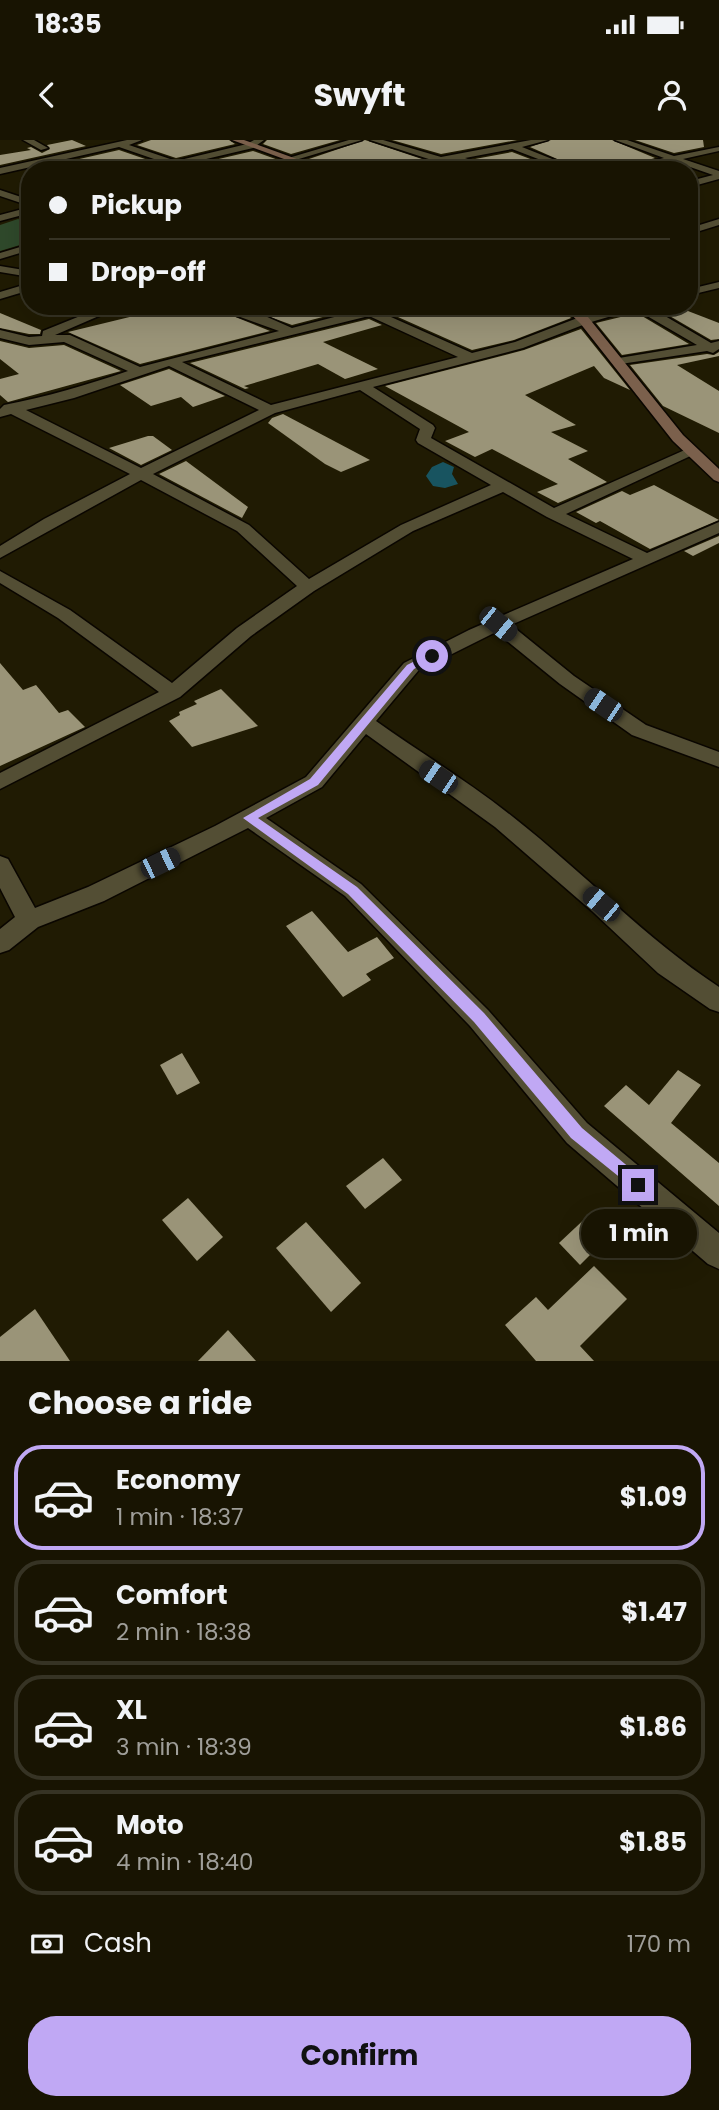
<!DOCTYPE html>
<html lang="en">
<head>
<meta charset="utf-8">
<style>
	body { margin:0; font-family:Poppins,sans-serif; background:#252111; color:#f1f3f6; height:100vh; display:flex; flex-direction:column; font-size:26px; white-space:nowrap }
	* { box-sizing:border-box; margin:0 }
	p { font-size:23px; color:#9f9e99 }
	.icon { flex:none; width:38px; height:38px; fill:none; stroke:currentColor; stroke-width:2; stroke-linecap:round; stroke-linejoin:round }
	.map { position:relative; height:1221px; overflow:hidden }
	.sheet { display:flex; flex-direction:column; background:#181402; flex:1 }
	.sheet>* { flex:none }
	.top-card { position:absolute; left:21px; top:21px; width:677px; height:154px; border-radius:28px; box-shadow:0 7px 28px #0002,0 0 0 2px #363324; display:grid; align-content:center; height:154px; padding:0 28px; background:#181402 }
	.end { position:absolute; width:32px; height:32px; margin:-16px; border:9px solid #c0a8f4; background:#111; box-shadow:0 0 0 4px #111 }
	.from { border-radius:50% }
	.bubble { position:absolute; height:49px; border-radius:24px; background:#181402; box-shadow:0 7px 28px #0002,0 0 0 2px #363324; font-size:23px; font-weight:700; line-height:49px; text-align:center }
	.car { position:absolute; width:21px; height:42px; margin:-21px -10px; border-radius:9px; box-shadow:0 0 5px 2px #0007; background:linear-gradient(#222 24%,#8ab4d8 0 40%,#222 0 76%,#8ab4d8 0 86%,#222 0) }
	.top-card b { display:flex; align-items:center; gap:24px; height:66px; font-size:26px }
	.top-card b+b { border-top:2px solid #363324 }
	.top-card i { width:18px; height:18px; background:#f1f3f6 }
	ul { padding:0; list-style:none }
	li { display:flex; align-items:center; gap:21px; height:105px; margin:0 14px 10px; padding:0 14px; border:4px solid #363324; border-radius:28px }
	li div { flex:1 }
	li b { display:block; font-size:26px }
	li em { font-style:normal; font-weight:700 }
	li.selected { border-color:#c0a8f4 }
	li>.icon { width:63px; height:63px; stroke-width:1.5 }
	h2 { padding:0 28px; font-size:32px; line-height:84px }
	.pay { display:flex; align-items:center; gap:18px; height:77px; padding:0 28px; font-size:26px }
	.pay p { margin-inline-start:auto }
	.button { display:flex; gap:14px; margin-top:auto; padding:14px 28px }
	.button a { flex:1; height:80px; border-radius:28px; background:#c0a8f4; color:#111; font-size:28px; font-weight:700; line-height:80px; text-align:center }
	.status { display:flex; justify-content:space-between; align-items:center; height:49px; padding:0 35px; background:#181402; direction:ltr }
	.status svg { height:19px; fill:currentColor }
	header { display:flex; justify-content:space-between; align-items:center; height:91px; padding:0 28px; background:#181402; font-size:32px; font-weight:700 }
	.map>svg:first-child { display:block }
</style>
</head>
<body>
<div class="status"><b>18:35</b><svg viewBox="0 0 49 12"><path d="M0 12V9h3v3zM5 12V6h3v6zM10 12V3h3v9zM15 12V0h3v12zM26 1h20v11H26zM47 4h2v5h-2z"/></svg></div>
<header><svg class="icon" aria-label="back" viewBox="0 0 24 24"><path d="M15 5l-7 7 7 7"/></svg>Swyft<svg class="icon" aria-label="person" viewBox="0 0 24 24"><circle cx="12" cy="8" r="4"/><path d="M4 21q1-7 8-7t8 7"/></svg></header>
<div class="map">
<svg width="719" height="1221" viewBox="0 0 719 1221">
	<rect width="100%" height="100%" fill="#201b03"/>
	<path fill="#2f492b" d="M18,79L30,83V102L0,111V85Z"/>
	<path fill="#185460" d="M443,322L454,327L452,334L458,344L445,348L433,346L426,336L432,327Z"/>
	<g fill="#9a9478">
		<path d="M72,0L86,6L0,25V15L31,10L27,8L31,7L42,13L50,9L47,5Z"/>
		<path d="M151,0H229L235,4L176,18L137,5Z"/>
		<path d="M267,0H340L291,14L263,4Z"/>
		<path d="M365,0L440,25L454,23L476,30H329L306,20Z"/>
		<path d="M392,0H517L441,14Z"/>
		<path d="M551,0H612L655,18L614,30H582L530,7Z"/>
		<path d="M635,0H703L704,7L674,13Z"/>
		<path d="M119,10L177,30H31Z"/>
		<path d="M253,11L306,30H201L193,25Z"/>
		<path d="M512,12L559,30H501L475,19Z"/>
		<path d="M147,166H208L270,191L140,224L68,192L146,173Z"/>
		<path d="M240,166H365L292,185Z"/>
		<path d="M406,166H559L571,178L514,200L472,210L389,173Z"/>
		<path d="M661,166H675L719,183V199L711,200L656,168Z"/>
		<path d="M0,173L41,190L40,194H29L0,188Z"/>
		<path d="M637,173L689,204L622,215L596,183Z"/>
		<path d="M369,179L382,185L323,202L378,229L345,239L318,224L244,246L249,248L245,249L190,223Z"/>
		<path d="M581,189L630,250L604,238L594,226L525,255L576,285L551,292L588,311L568,319L607,342L558,363L537,352L558,344L492,309L475,317L445,301L469,292L385,246L524,210Z"/>
		<path d="M0,201L29,208L64,205L121,231L8,262L0,255V239L19,234L0,219Z"/>
		<path d="M719,212V216L677,225L719,251V293L663,266L630,225L707,214L714,215Z"/>
		<path d="M169,229L225,256L193,267L181,257L151,266L120,245Z"/>
		<path d="M283,274L370,320L341,332L325,324L268,283L272,278Z"/>
		<path d="M148,296H153L172,310L141,325L109,308Z"/>
		<path d="M186,321L248,367L242,378L159,334Z"/>
		<path d="M654,345L719,380L650,409L600,381L596,383L576,372L622,351L630,355Z"/>
		<path d="M719,396V403L693,416L684,411Z"/>
		<path d="M0,523L23,550L36,545L59,573L68,570L85,587L0,626Z"/>
		<path d="M221,549L258,586L192,607L169,581L180,575L179,572L197,564L194,561Z"/>
		<path d="M312,771L348,812L377,797L394,818L366,834L371,840L343,857L286,786Z"/>
		<path d="M182,913L200,943L177,955L160,925Z"/>
		<path d="M678,930L701,945L671,983L719,1023V1066L604,966L626,945L649,965Z"/>
		<path d="M383,1018L402,1040L365,1069L346,1046Z"/>
		<path d="M188,1058L223,1097L197,1121L162,1080Z"/>
		<path d="M592,1072L613,1092L580,1125L559,1103Z"/>
		<path d="M306,1082L361,1143L331,1172L276,1108Z"/>
		<path d="M594,1126L627,1159L580,1206L594,1221H536L505,1185L536,1157L548,1170Z"/>
		<path d="M35,1169L70,1221H0V1197Z"/>
		<path d="M228,1190L256,1221H198Z"/>
	</g>
	<g fill="none" stroke-linecap="round" stroke-linejoin="round">
		<defs>
			<g id="street">
				<path d="M23,0H34L48,8L41,10Z"/>
				<path d="M127,0H142L129,5L176,21L247,4L254,0H264L253,8L185,24L199,30H186L119,7L0,34V28Z"/>
				<path d="M349,0H362L289,22L285,19Z"/>
				<path d="M370,0H383L441,17L531,0H548L522,7L580,30H567L512,9L465,18L499,30H485L454,20L441,23Z"/>
				<path d="M615,0H627L674,16L719,7V11L683,19L719,31V39L690,47V41L713,35L673,21L633,30H616L664,18Z"/>
				<path d="M0,50L30,60V66L0,56Z"/>
				<path d="M30,67V73L0,81V75Z"/>
				<path d="M719,79V85L690,94V88Z"/>
				<path d="M30,104V110L0,119V113Z"/>
				<path d="M0,126L30,131V137L0,132Z"/>
				<path d="M719,142V148L690,155V149Z"/>
				<path d="M30,143V150L0,159V152Z"/>
				<path d="M105,166H122L55,195H70L140,227L279,191L210,166H230L265,176L292,188L369,168L404,166L382,173L472,213L515,202L580,177L619,166H648L711,203L719,201V209L713,213L707,211L614,225V219L619,218L697,205L635,169L588,183L523,208L373,247L433,285L435,288L431,298L554,368L687,309H697L699,312L566,374L647,413L719,382V393L511,485L574,536L646,585L719,612V627L632,595L560,544L496,492L418,531L376,581C421,613 469,642 513,677C583,732 645,798 719,847V872L710,869L658,833L592,771L495,687L366,594L322,647L266,678L361,744L488,870L587,983L719,1093V1129L708,1124L567,1003L470,886L345,756L248,688L104,761L38,787L9,810L0,813V789L15,777L0,748V716L8,719L35,768L88,747L215,686L306,637L404,523L469,490L633,419L547,377L503,352L413,391L314,451L251,496L180,557L0,649V633L159,552L58,478L0,443V431L70,470L172,543L237,488L297,446L237,391L141,340L0,418V406L44,379L130,334L11,274L0,277V269L4,265C46,257 87,245 128,231L64,202L29,205L0,198V190L29,197L42,196L43,191ZM369,176L458,217L271,265L182,222ZM169,226L259,270L141,328L26,270L74,258ZM360,250L420,289L416,300L418,303L491,345L401,385L309,439L249,385L153,334L275,273Z"/>
			</g>
			<g id="secondary">
				<path d="M232,0H244L327,30H314Z"/>
				<path d="M562,166H575L588,177L683,295L719,329V342L714,340L673,301L580,183Z"/>
			</g>
		</defs>
		<use href="#street" stroke="#0a0600" stroke-width="3"/>
		<use href="#secondary" stroke="#0a0600" stroke-width="3"/>
		<use href="#street" fill="#534e34" fill-rule="evenodd"/>
		<use href="#secondary" fill="#7b604c" fill-rule="evenodd"/>
	</g>
	<path fill="#c0a8f4" d="M429,514L438,516L414,529L318,645L258,678L357,747L484,873L582,988L643,1039L646,1045L643,1050L638,1052L571,998L474,882L348,754L243,678L310,639L407,525Z"/>
</svg>
<i class="end from" style="left:432px;top:516px"></i>
<i class="end" style="left:638px;top:1045px"></i>
<div class="bubble" style="left:581px;top:1069px;width:116px">1 min</div>
<i class="car" style="left:498px;top:484px;rotate:129deg"></i>
<i class="car" style="left:603px;top:565px;rotate:304deg"></i>
<i class="car" style="left:438px;top:637px;rotate:304deg"></i>
<i class="car" style="left:160px;top:723px;rotate:64deg"></i>
<i class="car" style="left:601px;top:764px;rotate:310deg"></i>
<div class="top-card">
<b><i class="from"></i>Pickup</b>
<b><i></i>Drop-off</b>
</div>
</div>
<section class="sheet">
<h2>Choose a ride</h2>
<ul>
<li class="selected"><svg class="icon" aria-label="car" viewBox="0 0 24 24"><path d="M5 17H2v-5l4-1 3-4h7l3 4 3 1v5h-3M9 17h6M6 11h13"/><circle cx="7" cy="17" r="2"/><circle cx="17" cy="17" r="2"/></svg><div><b>Economy</b><p>1 min · 18:37</p></div><em>$1.09</em></li>
<li><svg class="icon" aria-label="car" viewBox="0 0 24 24"><path d="M5 17H2v-5l4-1 3-4h7l3 4 3 1v5h-3M9 17h6M6 11h13"/><circle cx="7" cy="17" r="2"/><circle cx="17" cy="17" r="2"/></svg><div><b>Comfort</b><p>2 min · 18:38</p></div><em>$1.47</em></li>
<li><svg class="icon" aria-label="car" viewBox="0 0 24 24"><path d="M5 17H2v-5l4-1 3-4h7l3 4 3 1v5h-3M9 17h6M6 11h13"/><circle cx="7" cy="17" r="2"/><circle cx="17" cy="17" r="2"/></svg><div><b>XL</b><p>3 min · 18:39</p></div><em>$1.86</em></li>
<li><svg class="icon" aria-label="car" viewBox="0 0 24 24"><path d="M5 17H2v-5l4-1 3-4h7l3 4 3 1v5h-3M9 17h6M6 11h13"/><circle cx="7" cy="17" r="2"/><circle cx="17" cy="17" r="2"/></svg><div><b>Moto</b><p>4 min · 18:40</p></div><em>$1.85</em></li>
</ul>
<div class="pay"><svg class="icon" aria-label="cash" viewBox="0 0 24 24"><path d="M3 7h18v10H3z"/><circle cx="12" cy="12" r="2"/></svg>Cash<p>170 m</p></div>
<div class="button"><a>Confirm</a></div>
</section>
</body>
</html>
